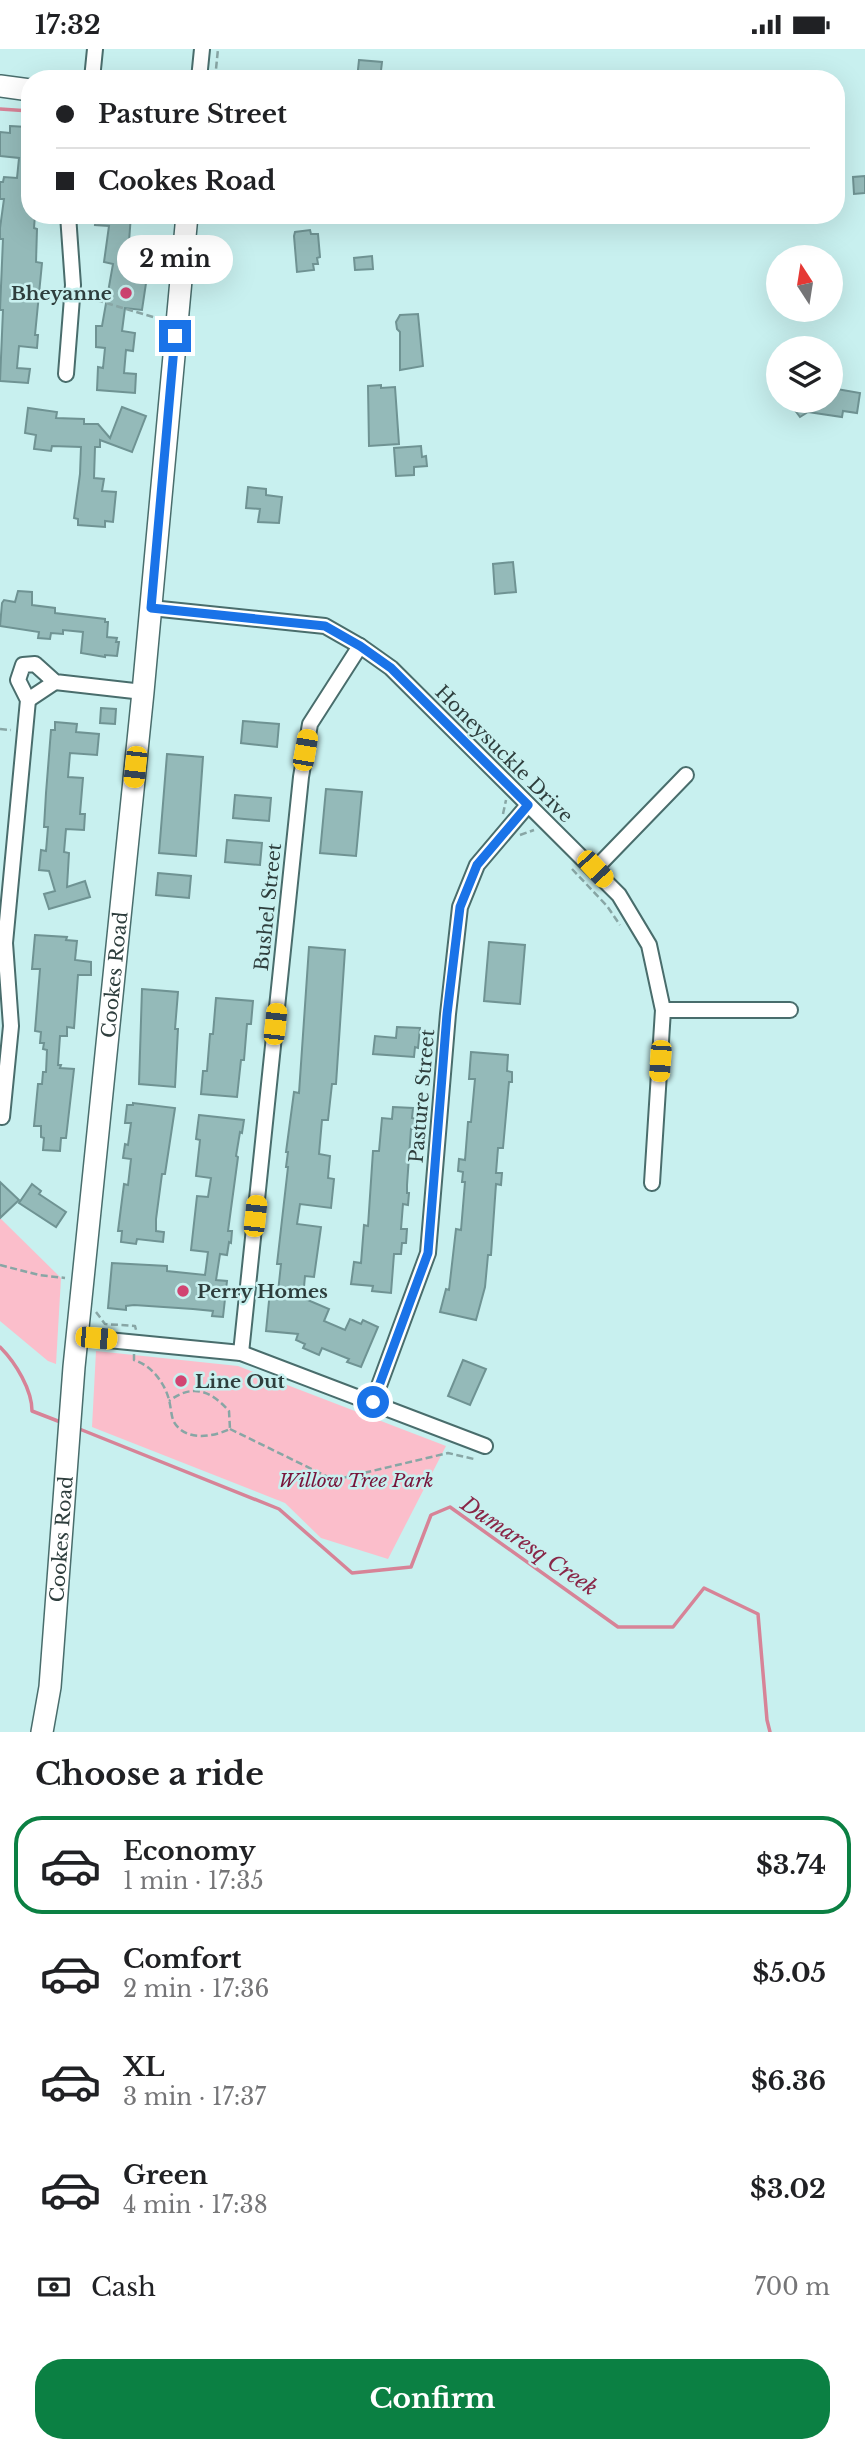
<!DOCTYPE html>
<html lang="en">
<head>
<meta charset="utf-8">
<style>
	body { margin:0; font-family:"Libre Baskerville",serif; background:#f2f2f2; color:#202124; height:100vh; display:flex; flex-direction:column; font-size:26px; white-space:nowrap }
	* { box-sizing:border-box; margin:0 }
	p { font-size:23px; color:#757577 }
	.icon { flex:none; width:38px; height:38px; fill:none; stroke:currentColor; stroke-width:2; stroke-linecap:round; stroke-linejoin:round }
	.map { position:relative; height:1683px; overflow:hidden }
	.sheet { display:flex; flex-direction:column; background:#fff; flex:1 }
	.sheet>* { flex:none }
	.hud { position:absolute; left:21px; top:21px; width:824px; height:154px; border-radius:28px; box-shadow:0 7px 28px #0002; display:grid; align-content:center; height:154px; padding:0 35px; background:#fff }
	.needle { width:46px; rotate:348deg }
	.buttons { position:absolute; left:766px; top:196px; display:grid; gap:14px }
	.buttons a { display:grid; place-items:center; width:77px; height:77px; border-radius:50%; background:#fff; box-shadow:0 7px 28px #0002; font-size:35px }
	.end { position:absolute; width:32px; height:32px; margin:-16px; border:9px solid #1a73e8; background:#fff; box-shadow:0 0 0 4px #fff }
	.from { border-radius:50% }
	.bubble { position:absolute; height:49px; border-radius:24px; background:#fff; box-shadow:0 7px 28px #0002; font-size:23px; font-weight:800; line-height:49px; text-align:center }
	.car { position:absolute; width:21px; height:42px; margin:-21px -10px; border-radius:9px; box-shadow:0 0 5px 2px #0007; background:linear-gradient(#f5c518 24%,#345 0 40%,#f5c518 0 76%,#345 0 86%,#f5c518 0) }
	.hud b { display:flex; align-items:center; gap:24px; height:66px; font-size:26px }
	.hud b+b { border-top:2px solid #e0e0e0 }
	.hud i { width:18px; height:18px; background:#202124 }
	ul { padding:0; list-style:none }
	li { display:flex; align-items:center; gap:21px; height:98px; margin:0 14px 10px; padding:0 21px; border:4px solid transparent; border-radius:28px }
	li div { flex:1 }
	li b { display:block; font-size:26px }
	li em { font-style:normal; font-weight:800 }
	li.active { border-color:#0b8043 }
	li>.icon { width:63px; height:63px; stroke-width:1.5 }
	h2 { padding:0 35px; font-size:32px; line-height:84px }
	.pay { display:flex; align-items:center; gap:18px; height:77px; padding:0 35px; font-size:26px }
	.pay p { margin-inline-start:auto }
	.primary-button { display:flex; gap:14px; margin-top:auto; padding:14px 35px }
	.primary-button a { flex:1; height:80px; border-radius:28px; background:#0b8043; color:#fff; font-size:28px; font-weight:800; line-height:80px; text-align:center }
	.status { display:flex; justify-content:space-between; align-items:center; height:49px; padding:0 35px; background:#fff; direction:ltr }
	.status svg { height:19px; fill:currentColor }
	.map>svg:first-child { display:block }
</style>
</head>
<body>
<div class="status"><b>17:32</b><svg viewBox="0 0 49 12"><path d="M0 12V9h3v3zM5 12V6h3v6zM10 12V3h3v9zM15 12V0h3v12zM26 1h20v11H26zM47 4h2v5h-2z"/></svg></div>
<div class="map">
<svg width="865" height="1683" viewBox="0 0 865 1683">
	<rect width="100%" height="100%" fill="#c8f0ef"/>
	<g fill="#fbbecb">
		<path d="M0,1169L61,1229L56,1315L48,1312L0,1272Z"/>
		<path d="M96,1302L238,1317L446,1397L388,1510L321,1489L285,1454L92,1378Z"/>
	</g>
	<g fill="none" stroke-linecap="round" stroke-linejoin="round">
		<g stroke="#d78397" stroke-width="3.5">
			<path d="M0,60L30,62"/>
			<path d="M0,1298C16,1314 32,1341 32,1362L63,1374"/>
			<path d="M77,1379L279,1460L352,1524L411,1518L431,1466L450,1458L618,1578H673L704,1539L758,1565L767,1671L770,1683"/>
		</g>
	</g>
	<g fill="#94bab9" stroke="#6f9393" stroke-width="2">
		<path d="M359,11L382,13L380,30H357Z"/>
		<path d="M10,77L27,78V98L30,99L28,126L30,166H35L34,179L37,180L36,213L42,214L35,286H38L37,299L19,297L17,319L30,320L28,334L0,332L3,261H0L3,190H0V179L4,150H0V133H3L4,128L17,129L19,109L0,107V83L10,84Z"/>
		<path d="M865,127V144L854,145L853,128Z"/>
		<path d="M96,166H131L127,219L148,221L142,261L125,259L122,282L135,284L133,302L126,301L124,324L136,325L135,344L97,341L98,318L103,319L105,299L96,298V277H102L113,215L104,213L109,177L95,176Z"/>
		<path d="M310,181L311,185H318L320,208L317,209L318,215H313L314,221L297,223L294,187L295,183Z"/>
		<path d="M372,207L373,220L355,221L354,209Z"/>
		<path d="M418,265L423,317L400,321V283L397,280L396,273L400,266Z"/>
		<path d="M381,336V339L395,338L399,395L369,397L368,337Z"/>
		<path d="M831,339L860,344L857,364L843,362L842,368L808,363L800,368L788,352H831Z"/>
		<path d="M122,358L146,367L132,403L100,391V398H95L94,429L104,430L102,442L116,443L113,473L105,472V478L78,476V470L74,469L80,425L81,398L52,397L51,402L34,400L36,386L25,384L28,359L57,363L56,369L84,370V375H98L110,389Z"/>
		<path d="M421,397L422,408L426,407L427,417L414,418V426L396,427L394,399Z"/>
		<path d="M248,438L266,440V446L282,448L279,474L258,473L260,460L246,459Z"/>
		<path d="M513,513L516,543L495,545L493,515Z"/>
		<path d="M18,542L32,543V556L55,559V564L105,570V573H108L107,588L117,589L116,593H119L117,607L105,606V608L81,604L83,583L63,581V585L51,584L50,590L38,589L39,583L0,577L2,554L4,551L15,553Z"/>
		<path d="M101,659L116,660L115,675L100,674Z"/>
		<path d="M243,672L279,675L277,698L241,694Z"/>
		<path d="M55,673L77,675L76,683L99,685L97,706L70,704L68,728L83,729L80,765H85L84,781L66,780L64,803L69,804L67,838L85,832L90,848L49,860L44,845L55,842L49,822L39,821L41,801L46,802L48,778H44L46,744L51,681H55Z"/>
		<path d="M167,705L203,708L196,807L159,804Z"/>
		<path d="M326,740L362,743L356,807L320,804Z"/>
		<path d="M235,746L271,749L269,772L233,769Z"/>
		<path d="M227,791L262,794L260,816L225,813Z"/>
		<path d="M158,824L191,827L189,849L156,846Z"/>
		<path d="M35,886L67,888L66,891L77,892L75,911L91,913V926H78L74,979L67,978V987H60L58,1016H61L60,1019L74,1020L66,1089H61L60,1102L43,1101L44,1089L41,1088V1077H34L38,1035H42L43,1023H46L47,1001L43,1000L44,994H40L41,983L35,982L40,920H32Z"/>
		<path d="M489,893L525,896L520,955L484,952Z"/>
		<path d="M309,898L345,901L336,1035H332L328,1071H322L319,1105L330,1107L328,1129L334,1130L331,1159L300,1155L297,1175L321,1178L314,1228L305,1227L303,1249L329,1260L324,1272L345,1281L350,1270L361,1275L363,1271L378,1278L361,1318L347,1313L349,1310L322,1299L319,1306L303,1299L305,1295L296,1291L298,1285L266,1282L270,1242L278,1243L281,1215H277L288,1118H286L288,1103H286L294,1043L299,1044Z"/>
		<path d="M142,940L178,943L175,980H178L175,1038L139,1035Z"/>
		<path d="M216,949L253,952L251,975H247L244,1011H241L237,1048L201,1045L203,1022H207L210,985H213Z"/>
		<path d="M397,978L420,979L418,999L415,998L414,1008L373,1005L375,987L396,989Z"/>
		<path d="M471,1003L508,1006L507,1022L512,1023V1033H509L503,1099H498L496,1124H502L501,1136L496,1135L491,1206H488L485,1238L476,1271L440,1263L446,1240L449,1241L456,1180L461,1181L465,1133H462L463,1123L458,1122L459,1110L465,1111L468,1073H471L475,1030H469Z"/>
		<path d="M133,1054L175,1059L165,1125H162L156,1170V1182L164,1183L163,1193L137,1190L136,1195L121,1193L122,1182H118L124,1135L128,1136L131,1110L123,1109L125,1095L128,1096L131,1074H125L127,1056H133Z"/>
		<path d="M393,1058L413,1059L412,1069L416,1070L415,1080H411L407,1136V1144H409L408,1156L403,1155L401,1180H407L406,1194H402L401,1205H394L391,1244L372,1242L373,1237L351,1235L354,1213L361,1214L364,1176L368,1177L373,1102H379L382,1069L392,1070Z"/>
		<path d="M199,1066L244,1071L242,1084L240,1083L236,1107L238,1108L228,1182H232L231,1194L229,1193L227,1206L220,1205L216,1231L227,1232L223,1268L212,1267L213,1262L193,1260L134,1256L126,1257V1261L108,1259L112,1214L167,1217V1222L205,1226L208,1203L191,1201L197,1147L208,1148L211,1129L196,1127L200,1091L196,1090Z"/>
		<path d="M0,1133L19,1151L0,1169Z"/>
		<path d="M32,1135L41,1142L39,1145L66,1163L56,1178L19,1154Z"/>
		<path d="M463,1311L486,1320L470,1356L448,1347Z"/>
	</g>
	<g fill="none" stroke-linecap="round" stroke-linejoin="round">
		<defs>
			<g id="street">
				<path d="M92,30L95,0"/>
				<path d="M199,30L202,0"/>
				<path d="M66,325L73,236L68,166"/>
				<path d="M151,559L325,577L360,597L391,619L619,846L649,896L663,961L652,1134"/>
				<path d="M28,651L55,633"/>
				<path d="M595,820L686,726"/>
				<path d="M663,961H790"/>
				<path d="M2,1068L11,977L5,894L28,651L18,631L23,616L35,615L55,633L143,643"/>
				<path d="M77,1288L241,1304L485,1397"/>
				<path d="M241,1304L301,728L310,675L360,597"/>
				<path d="M373,1353L428,1204L448,965L460,858L477,816L528,756"/>
			</g>
			<g id="secondary">
				<path d="M0,37L30,41"/>
				<path id="s1" d="M42,1683L50,1638L74,1318L143,643L187,166"/>
			</g>
		</defs>
		<use href="#street" stroke="#496d6c" stroke-width="18"/>
		<use href="#secondary" stroke="#496d6c" stroke-width="24"/>
		<g stroke="#88a6a5" stroke-width="2.5" stroke-dasharray="7 3.5" stroke-linecap="butt">
			<path d="M215,30L218,0"/>
			<path d="M86,248L160,270"/>
			<path d="M0,680L11,681"/>
			<path d="M503,765L506,751"/>
			<path d="M520,786L534,781"/>
			<path d="M572,820L607,857L620,876"/>
			<path d="M0,1216L39,1226L65,1229"/>
			<path d="M96,1263L105,1275L135,1277L136,1281"/>
			<path d="M134,1305V1311C151,1316 165,1334 169,1351C171,1358 171,1367 174,1373C186,1393 213,1388 230,1380L229,1362C211,1342 193,1334 169,1352"/>
			<path d="M230,1380L334,1431L448,1404L474,1410"/>
		</g>
		<use href="#street" stroke="#fff" stroke-width="14"/>
		<use href="#secondary" stroke="#fff" stroke-width="21"/>
	</g>
	<g fill="none" stroke-linecap="round" stroke-linejoin="round">
		<path stroke="#1a73e8" stroke-width="9" d="M175,287L151,559L325,577L360,597L391,619L528,756L477,816L460,858L447,965L428,1204L373,1353"/>
	</g>
	<g fill="#d14472" stroke="#c8f0ef" stroke-width="2.5">
		<circle cx="126" cy="244" r="7"/>
		<circle cx="183" cy="1242" r="7"/>
		<circle cx="181" cy="1332" r="7"/>
	</g>
	<g text-anchor="middle" dominant-baseline="central" stroke-width="5" stroke-linejoin="round" paint-order="stroke">
		<g font-size="19" font-weight="bold" fill="#2e3e3d" stroke="#c8f0ef" text-anchor="start">
			<text x="112" y="244" text-anchor="end">Bheyanne</text>
			<text x="197" y="1242">Perry Homes</text>
			<text x="195" y="1332">Line Out</text>
		</g>
		<g font-size="19" fill="#2e3e3d" stroke="#c8f0ef">
			<text transform="translate(504 705) rotate(45)">Honeysuckle Drive</text>
			<text transform="translate(268 858) rotate(-84)">Bushel Street</text>
			<text stroke="none"><textPath href="#s1" startOffset="761">Cookes Road</textPath></text>
			<text transform="translate(422 1047) rotate(-85)">Pasture Street</text>
			<text stroke="none"><textPath href="#s1" startOffset="194">Cookes Road</textPath></text>
		</g>
		<g font-size="19" font-style="italic" fill="#78143a" stroke="#c8f0ef">
			<text x="356" y="1431">Willow Tree Park</text>
		</g>
		<g font-size="21" font-style="italic" fill="#892647" stroke="#c8f0ef">
			<text transform="translate(529 1497) rotate(34)">Dumaresq Creek</text>
		</g>
	</g>
</svg>
<div class="buttons">
<a><svg class="needle" viewBox="-14 -14 28 28"><path d="M0-13l5 13h-10z" fill="#e53935"/><path d="M0 13l5-13h-10z" fill="#757577"/></svg></a>
<a><svg class="icon" aria-label="layers" viewBox="0 0 24 24"><path d="M12 4l9 5-9 5-9-5zM3 14l9 5 9-5"/></svg></a>
</div>
<i class="end from" style="left:373px;top:1353px"></i>
<i class="end" style="left:175px;top:287px"></i>
<div class="bubble" style="left:117px;top:186px;width:116px">2 min</div>
<i class="car" style="left:305px;top:701px;rotate:10deg"></i>
<i class="car" style="left:135px;top:718px;rotate:186deg"></i>
<i class="car" style="left:595px;top:820px;rotate:137deg"></i>
<i class="car" style="left:275px;top:975px;rotate:6deg"></i>
<i class="car" style="left:660px;top:1012px;rotate:184deg"></i>
<i class="car" style="left:255px;top:1167px;rotate:6deg"></i>
<i class="car" style="left:96px;top:1289px;rotate:95deg"></i>
<div class="hud">
<b><i class="from"></i>Pasture Street</b>
<b><i></i>Cookes Road</b>
</div>
</div>
<section class="sheet">
<h2>Choose a ride</h2>
<ul>
<li class="active"><svg class="icon" aria-label="car" viewBox="0 0 24 24"><path d="M5 17H2v-5l4-1 3-4h7l3 4 3 1v5h-3M9 17h6M6 11h13"/><circle cx="7" cy="17" r="2"/><circle cx="17" cy="17" r="2"/></svg><div><b>Economy</b><p>1 min · 17:35</p></div><em>$3.74</em></li>
<li><svg class="icon" aria-label="car" viewBox="0 0 24 24"><path d="M5 17H2v-5l4-1 3-4h7l3 4 3 1v5h-3M9 17h6M6 11h13"/><circle cx="7" cy="17" r="2"/><circle cx="17" cy="17" r="2"/></svg><div><b>Comfort</b><p>2 min · 17:36</p></div><em>$5.05</em></li>
<li><svg class="icon" aria-label="car" viewBox="0 0 24 24"><path d="M5 17H2v-5l4-1 3-4h7l3 4 3 1v5h-3M9 17h6M6 11h13"/><circle cx="7" cy="17" r="2"/><circle cx="17" cy="17" r="2"/></svg><div><b>XL</b><p>3 min · 17:37</p></div><em>$6.36</em></li>
<li><svg class="icon" aria-label="car" viewBox="0 0 24 24"><path d="M5 17H2v-5l4-1 3-4h7l3 4 3 1v5h-3M9 17h6M6 11h13"/><circle cx="7" cy="17" r="2"/><circle cx="17" cy="17" r="2"/></svg><div><b>Green</b><p>4 min · 17:38</p></div><em>$3.02</em></li>
</ul>
<div class="pay"><svg class="icon" aria-label="cash" viewBox="0 0 24 24"><path d="M3 7h18v10H3z"/><circle cx="12" cy="12" r="2"/></svg>Cash<p>700 m</p></div>
<div class="primary-button"><a>Confirm</a></div>
</section>
</body>
</html>
